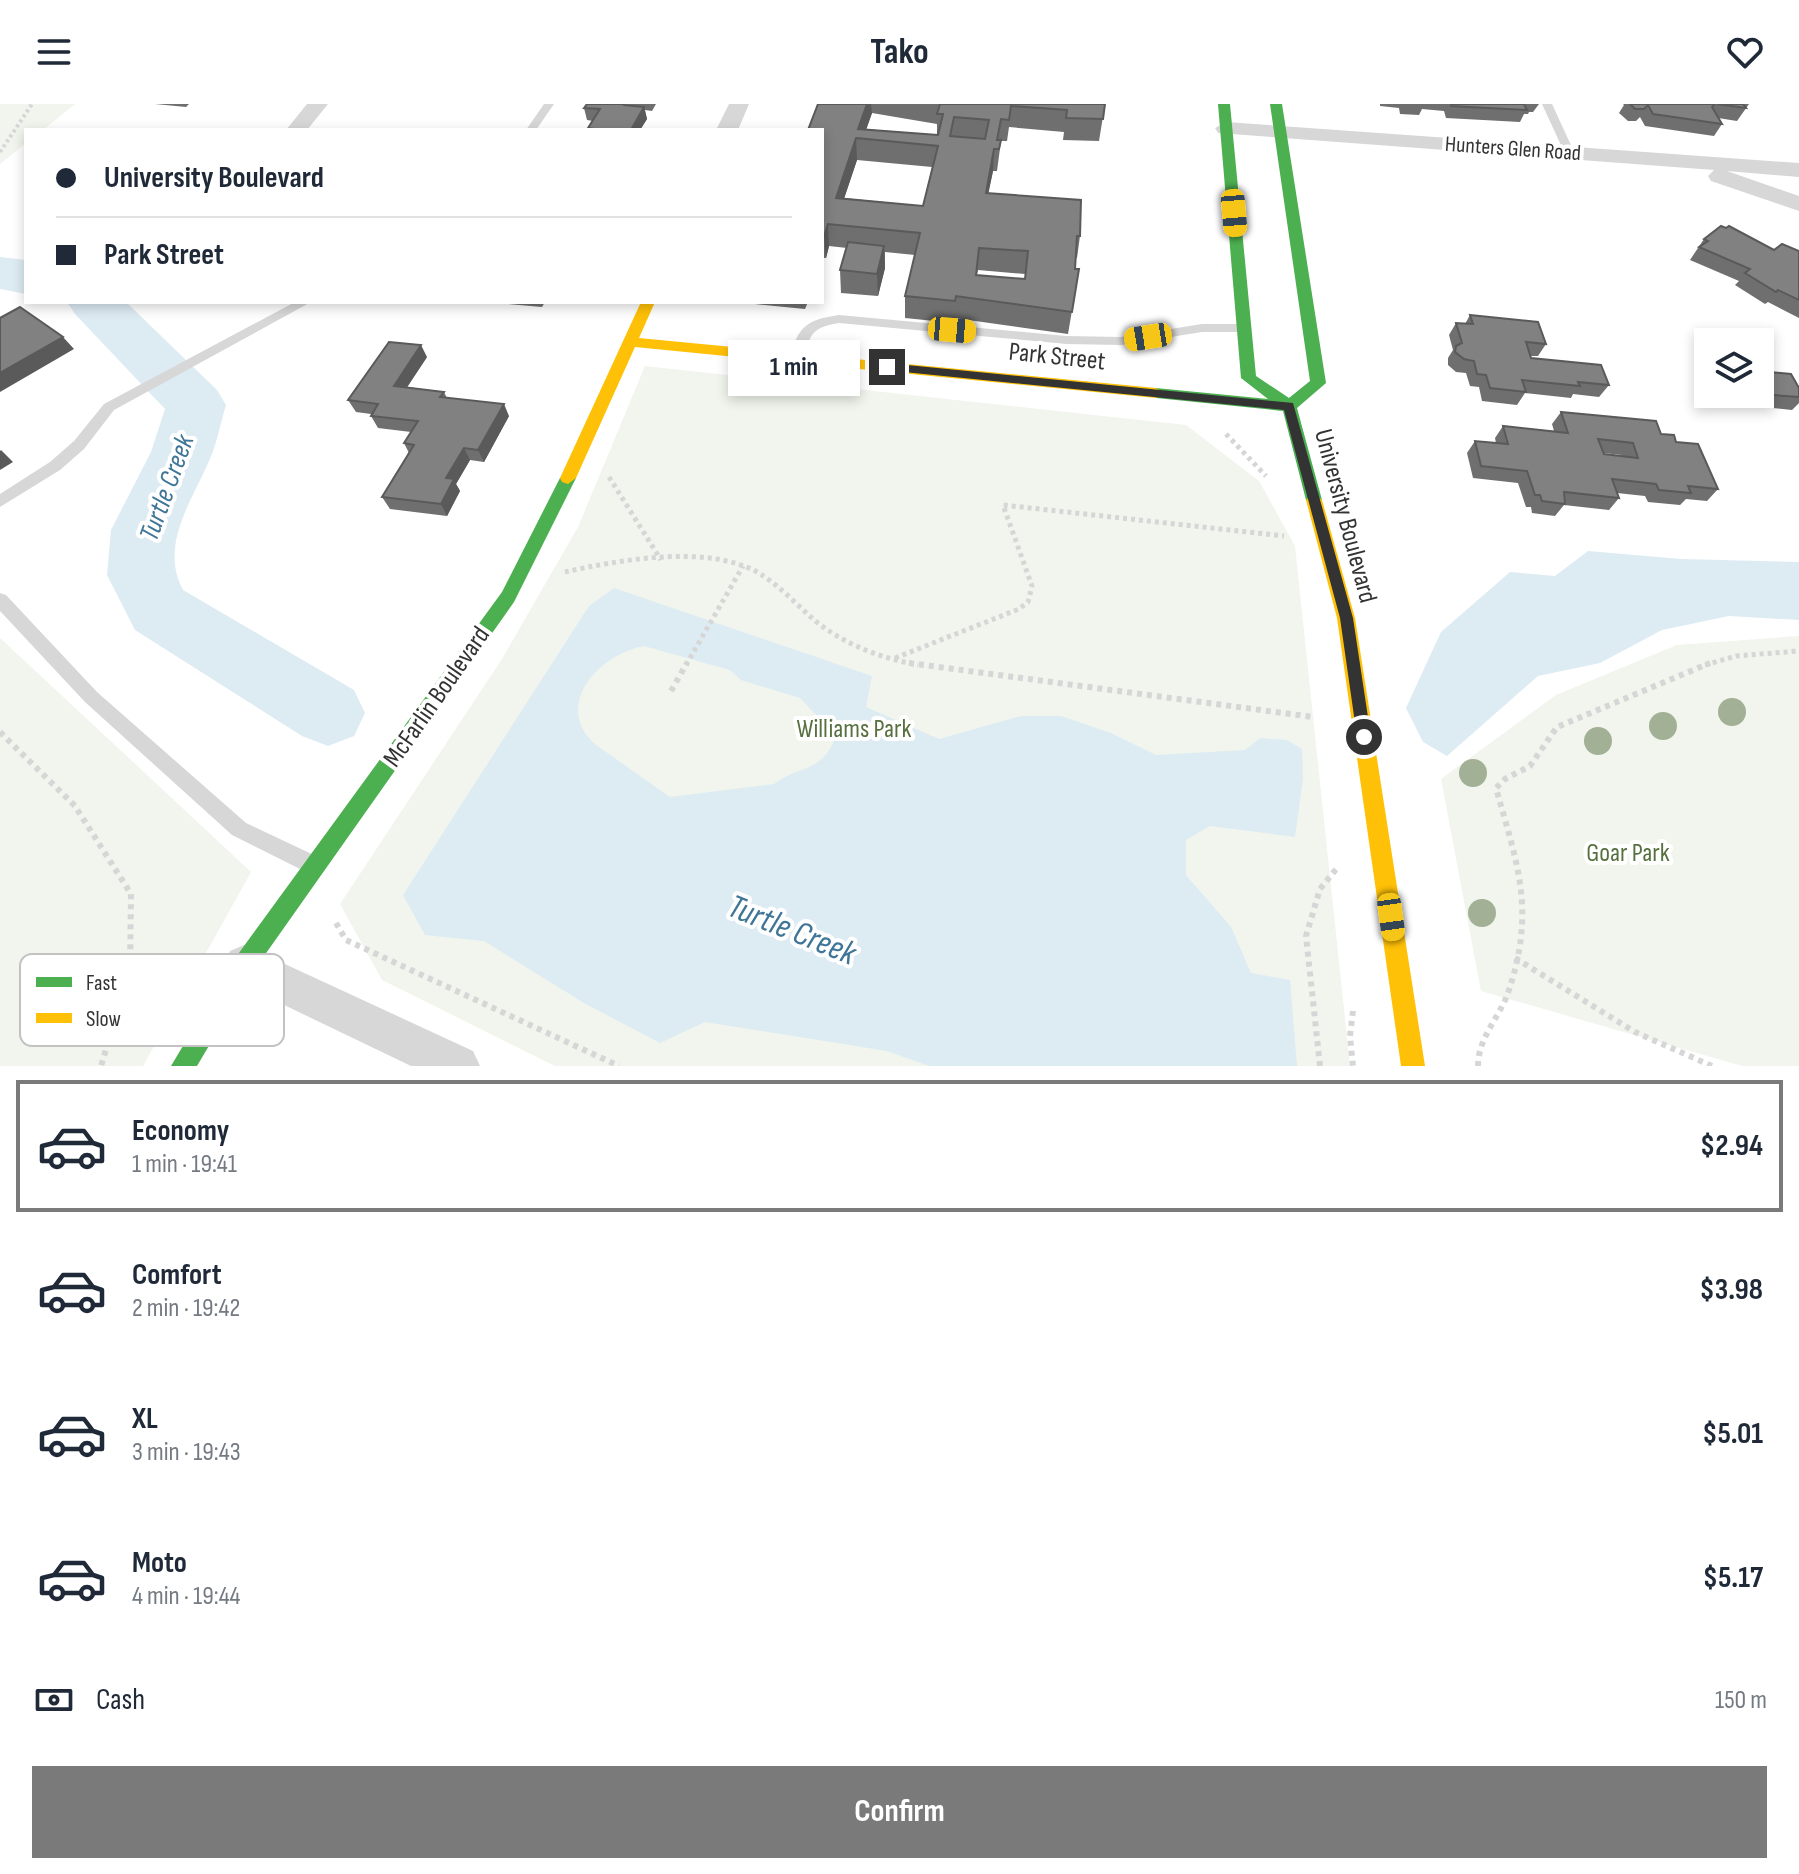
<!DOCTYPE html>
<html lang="en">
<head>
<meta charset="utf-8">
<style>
	body { margin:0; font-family:"Sofia Sans Condensed",sans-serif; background:#f2f2f3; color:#1f2937; height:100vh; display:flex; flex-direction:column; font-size:30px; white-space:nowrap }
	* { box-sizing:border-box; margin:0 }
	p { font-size:26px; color:#747a83 }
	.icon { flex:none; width:44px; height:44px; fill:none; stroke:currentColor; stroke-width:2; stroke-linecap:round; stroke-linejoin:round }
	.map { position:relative; height:962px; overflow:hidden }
	.drawer { display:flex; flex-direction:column; background:#fff; flex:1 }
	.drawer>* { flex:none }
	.guide { position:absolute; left:24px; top:24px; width:800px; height:176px; border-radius:0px; box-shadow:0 4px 12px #0003; display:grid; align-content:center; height:176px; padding:0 32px; background:#fff }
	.buttons { position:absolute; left:1694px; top:224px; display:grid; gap:16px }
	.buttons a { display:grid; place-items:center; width:80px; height:80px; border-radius:0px; background:#fff; box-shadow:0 4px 12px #0003; font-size:40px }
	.end { position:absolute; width:36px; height:36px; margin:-18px; border:10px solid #333; background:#fff; box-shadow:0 0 0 4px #fff }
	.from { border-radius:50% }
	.bubble { position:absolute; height:56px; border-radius:0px; background:#fff; box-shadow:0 4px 12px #0003; font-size:26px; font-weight:700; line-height:56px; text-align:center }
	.car { position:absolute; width:24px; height:48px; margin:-24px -12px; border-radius:10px; box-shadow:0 0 6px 2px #0007; background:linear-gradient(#f5c518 24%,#345 0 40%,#f5c518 0 76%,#345 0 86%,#f5c518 0) }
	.guide b { display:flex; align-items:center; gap:28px; height:76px; font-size:30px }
	.guide b+b { border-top:2px solid #e0e1e3 }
	.guide i { width:20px; height:20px; background:#1f2937 }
	ul { padding:14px 0 0; list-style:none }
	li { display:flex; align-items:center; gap:24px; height:132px; margin:0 16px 12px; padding:0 16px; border:4px solid transparent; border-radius:0px }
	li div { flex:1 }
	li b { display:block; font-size:30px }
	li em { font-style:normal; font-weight:700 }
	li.selected { border-color:#7a7a7a }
	li>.icon { width:72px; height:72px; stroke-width:1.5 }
	.pay { display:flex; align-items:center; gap:20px; height:88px; padding:0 32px; font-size:30px }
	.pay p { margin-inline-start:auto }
	.cta { display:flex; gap:16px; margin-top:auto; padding:16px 32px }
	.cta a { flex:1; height:92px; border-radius:0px; background:#7a7a7a; color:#fff; font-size:32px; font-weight:700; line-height:92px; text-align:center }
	header { display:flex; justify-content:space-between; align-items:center; height:104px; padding:0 32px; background:#fff; font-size:36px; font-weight:700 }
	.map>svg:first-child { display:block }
</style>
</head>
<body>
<header><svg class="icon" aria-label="menu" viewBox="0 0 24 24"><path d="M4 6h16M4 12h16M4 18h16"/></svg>Tako<svg class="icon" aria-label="heart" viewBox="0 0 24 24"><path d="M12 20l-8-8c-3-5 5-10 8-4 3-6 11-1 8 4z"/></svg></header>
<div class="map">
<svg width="1799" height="962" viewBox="0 0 1799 962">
	<rect width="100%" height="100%" fill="#fff"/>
	<g fill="#f1f5ed">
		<path d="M0,0H75L43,26H26V39L0,60Z"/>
		<path d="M645,262L1186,321L1259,377L1295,442L1350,962H555L382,876L340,800L502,555L578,423Z"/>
		<path d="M1799,532V962H1742L1481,887L1441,675L1556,591L1677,541Z"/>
		<path d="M0,534L251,768L143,962H0Z"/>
	</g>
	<g fill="#ddebf3" fill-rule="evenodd">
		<path d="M1588,447L1681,455L1799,458V516L1729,512L1662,526L1600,559L1538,572L1447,652L1423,638L1406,604L1441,528L1510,468L1555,472Z"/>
		<path d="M614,484L872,572L866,603L939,635L1021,612H1061L1111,629L1156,651L1245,646L1260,634L1287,636L1302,645L1303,675L1295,733L1210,722L1186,736V771L1231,823L1251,869L1290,876L1297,962H929L887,947L705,918L660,939L584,899L484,837L425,831L403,791L589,502ZM644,542L730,566L741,576L800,594L828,624L834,637C820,669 797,662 774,680L670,693L596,641C551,602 599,550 644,542Z"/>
	</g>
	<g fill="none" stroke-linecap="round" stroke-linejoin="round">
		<g fill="#ddebf3" fill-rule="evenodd">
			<path d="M0,153L26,156V190L0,185Z"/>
			<path d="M67,198H126L217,286L226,301C221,317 218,334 212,350C195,393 158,439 183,486L354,586L365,609L354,632L328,642L302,632L135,526L107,471L111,426L151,348L165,305L75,210Z"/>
		</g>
		<path stroke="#d6d6d6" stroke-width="4" stroke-dasharray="3 3" stroke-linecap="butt" d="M0,48L32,0"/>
		<g stroke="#d6d6d6" stroke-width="5" stroke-dasharray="4 4" stroke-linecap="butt">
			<path d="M1226,330L1266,372"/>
			<path d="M609,373L661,456"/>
			<path d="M565,468C619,456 706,440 757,468C778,480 795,499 813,515C843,540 880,554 918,561"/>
			<path d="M895,554L1019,505L1028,498L1032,482L1003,401L1284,432"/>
			<path d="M686,561L743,462"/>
			<path d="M1705,561L1736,552L1799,547"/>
		</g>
		<g stroke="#d6d6d6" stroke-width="6" stroke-dasharray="5 5" stroke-linecap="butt">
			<path d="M909,559L1313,613"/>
			<path d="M671,587L687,559"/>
			<path d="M0,628L75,702L131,790L130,866L101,962"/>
			<path d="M336,819L346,836L619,962"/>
			<path d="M1515,854L1635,928L1712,962"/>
			<path d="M1353,907L1350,932L1353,962"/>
			<path d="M1320,962L1306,832L1320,785L1337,764"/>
			<path d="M1478,962C1478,934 1499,914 1508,889C1536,806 1518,763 1496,684L1505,675L1530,662L1557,623L1710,559"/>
		</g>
		<g fill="#d7d7d7" fill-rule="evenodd">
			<path d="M544,0H554L536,26H526Z"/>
			<path d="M1542,0H1552L1575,50L1574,52L1565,50Z"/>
			<path d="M295,198H311L114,306L84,345L60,366L0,403V390L50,358L74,337L104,300Z"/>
			<path d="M839,211L1066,232L1121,233L1202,220H1244L1250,224L1244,228H1202L1121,241L1066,240L839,219C808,224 812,232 801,257H791L789,254C799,222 806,216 839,211Z"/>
			<path d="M0,489L6,491L97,588L246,719L318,753L321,760L318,767L311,769L304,767L232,731L85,598L0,507Z"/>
		</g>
		<g fill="#d7d7d7" fill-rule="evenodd">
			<path d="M307,0H328L307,26H286Z"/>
			<path d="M729,0H749L738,26H716Z"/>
			<path d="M1226,18L1799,59V73L1727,67L1799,92V107L1711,77L1708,72L1714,66L1218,29L1215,24Z"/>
			<path d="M244,841L473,947L480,962H411L230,875L224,861L230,847Z"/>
		</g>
		<g fill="#4caf50" fill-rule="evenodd">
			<path d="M1218,0H1230L1256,272L1289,294L1310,277L1270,0H1282L1326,279L1297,304L1322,396L1314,402L1306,396L1283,307L1156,294L1148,289L1156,284L1268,295L1241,274Z"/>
			<path d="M568,368L576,374L514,498L252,869L197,962H171L236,853L502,488L560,374Z"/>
		</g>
		<g fill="#ffc107" fill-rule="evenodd">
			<path d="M641,198H655L639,234L1156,284L1164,289L1156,294L635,243L576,374L568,380L562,378L560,374Z"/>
			<path d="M1314,390L1322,396L1355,514L1425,962H1401L1337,514L1306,396Z"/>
		</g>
	</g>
	<g fill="#a2b095">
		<circle cx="1732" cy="608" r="14"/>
		<circle cx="1663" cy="622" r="14"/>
		<circle cx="1598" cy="637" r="14"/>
		<circle cx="1473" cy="669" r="14"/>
		<circle cx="1482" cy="809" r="14"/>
	</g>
	<g fill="#6f6f6f" fill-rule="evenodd">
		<path d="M155,0H189L186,3Z"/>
		<path d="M587,0H656L652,7L645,6L647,15L640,26H588V24L593,17L587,16L584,4Z"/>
		<path d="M818,0H1105L1099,37L1063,36L1064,28L1009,23L1007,37H1001L997,67H993L988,89L1080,132L1077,154H1075V165H1079L1068,230L954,214V219L905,214V192L915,151L885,148V164L878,192L841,189L840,166L847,144L829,142L826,154H822V26ZM872,9L937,20V31L866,25ZM857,56L932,63L923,102L844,94ZM978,166L1025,170V175L977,171Z"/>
		<path d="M1380,0H1539L1533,8H1529L1528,10H1524L1520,18L1446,14L1444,7L1422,5L1419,11L1400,10L1399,4L1380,2Z"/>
		<path d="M1623,0H1749L1737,17L1718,14L1722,20L1714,32L1645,22L1640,13L1636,17H1628L1619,9L1624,1Z"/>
		<path d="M1704,135L1774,146L1799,147V214L1768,198L1765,200L1735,181L1739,177L1690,156Z"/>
		<path d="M487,198H545L542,203Z"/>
		<path d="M755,198H808L805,205L755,200Z"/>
		<path d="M1470,211L1546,240L1538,252H1530L1531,254L1609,281L1599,293L1573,290L1571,294L1525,289L1517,301L1482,297L1479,283L1470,282L1466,269L1456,268L1448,261V254L1453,246L1449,231L1456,219L1465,220Z"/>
		<path d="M427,253L407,283L444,288L447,294L509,312L484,358L470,356L456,380L460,387L447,412L390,405L382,393L409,349L404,339L411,328L378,324L371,312V310L356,308L348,296Z"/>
		<path d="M1708,268V286L1703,274Z"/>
		<path d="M1799,284V299L1792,306L1714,298L1710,290H1760Z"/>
		<path d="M1561,308L1661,330L1676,338L1718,385L1707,397L1686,395L1680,401L1648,398L1645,392L1617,389L1619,394L1609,406L1564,401L1555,412L1532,409L1531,403H1526L1518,379L1473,374L1467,349L1475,337L1496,339L1495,334L1503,322L1554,327L1552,320ZM1604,349L1622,351L1623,352L1604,350Z"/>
	</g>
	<g fill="#5a5a5a">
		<path d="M867,0H871L872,9L863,35L858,25Z"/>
		<path d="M644,3L647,15L640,26H631Z"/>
		<path d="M856,34L857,56L837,116L836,94Z"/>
		<path d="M994,45L993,67L984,111L986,89Z"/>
		<path d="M828,120L829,142L826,154L824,132Z"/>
		<path d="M884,142L885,164L878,192L877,170Z"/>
		<path d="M63,233L74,245L0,288V269Z"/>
		<path d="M421,241L427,253L400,294L394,282Z"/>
		<path d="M504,300L509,312L484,358L478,346Z"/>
		<path d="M464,344L470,356L456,380L460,387L447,412L441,400L446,374Z"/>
		<path d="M1,346L13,358L0,366V347Z"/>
	</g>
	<g fill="#818181" stroke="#5a5a5a" stroke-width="2" fill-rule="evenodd">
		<path d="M587,0H623L624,1L644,3L631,26H600L588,24L600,5L584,4Z"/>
		<path d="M818,0H867L858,25L938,31L943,10H937L940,0H1105L1103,15L1066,14L1067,6L1011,2L1009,16L1001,15L997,36H1001L999,45H994L986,89L1081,96L1080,132H1077L1075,165H1079L1072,208L956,192L955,197L905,192L920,129L828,120L824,132H822V26H808ZM954,13L989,16L985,35L950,32ZM856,34L938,42L923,102L836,94ZM979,144L1028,147L1025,175L976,171Z"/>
		<path d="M1451,0H1524L1527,6L1451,2Z"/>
		<path d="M1630,0H1715L1712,3L1722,20L1653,10L1648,1L1644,5H1635Z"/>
		<path d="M1717,0H1743L1746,4Z"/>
		<path d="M1721,122L1726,124L1729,122L1774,146L1782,140L1799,147V196L1778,186L1776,188L1745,169L1750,165L1699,143L1708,137L1704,135Z"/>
		<path d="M848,138L884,142L877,170L840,166Z"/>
		<path d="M20,203L63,233L0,269V214Z"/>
		<path d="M1470,211L1538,218L1546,240L1526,238L1531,254L1601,261L1609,281L1578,278L1580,282L1522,276L1526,288L1490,284L1486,271L1477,270L1474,257L1464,255L1455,248L1456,242L1462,239L1456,219L1473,220Z"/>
		<path d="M389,238L421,241L394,282L444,288L440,293L504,300L478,346L464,344L446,374L454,375L441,400L382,393L414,341L404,339L418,317L371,312L378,300L348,296Z"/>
		<path d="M1760,267L1791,270L1799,284V293L1760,290Z"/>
		<path d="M1561,308L1656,317L1661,330L1674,331L1676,338L1698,340L1718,385L1688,382L1691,389L1659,386L1656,380L1612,375L1619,394L1564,388L1565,400L1542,397L1540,391H1535L1527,367L1481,362L1475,337L1508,340L1503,322L1568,329ZM1598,335L1633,339L1638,354L1604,350Z"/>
	</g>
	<path fill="#333" d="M887,259L1293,299L1353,514L1371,633L1369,638H1359L1357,633L1340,514L1284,306L884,266V260Z"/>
	<g text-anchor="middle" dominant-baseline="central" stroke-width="8" stroke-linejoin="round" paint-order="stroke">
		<g font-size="22" fill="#333" stroke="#fff">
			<text transform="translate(1513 45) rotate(4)">Hunters Glen Road</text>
		</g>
		<g font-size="26" fill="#333" stroke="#fff">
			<text transform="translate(1057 253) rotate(6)">Park Street</text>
			<text transform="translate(1345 412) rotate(75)">University Boulevard</text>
			<text transform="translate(437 593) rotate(-55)">McFarlin Boulevard</text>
		</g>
		<g font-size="26" fill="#56703f" stroke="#fff">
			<text x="854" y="625">Williams Park</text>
			<text x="1628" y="749">Goar Park</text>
		</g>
		<g font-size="28" font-style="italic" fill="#3f7597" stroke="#fff">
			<text transform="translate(167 384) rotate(-70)">Turtle Creek</text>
		</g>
		<g font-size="34" font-style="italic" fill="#3f7597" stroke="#fff">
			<text transform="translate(792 826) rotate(22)">Turtle Creek</text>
		</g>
	</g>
	<rect x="20" y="850" width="264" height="92" rx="12" fill="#fff" stroke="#c2c2c2" stroke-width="2"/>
	<rect x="36" y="873" width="36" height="10" fill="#4caf50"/>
	<rect x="36" y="909" width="36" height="10" fill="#ffc107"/>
	<g font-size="22" fill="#333">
		<text x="86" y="886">Fast</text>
		<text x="86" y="922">Slow</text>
	</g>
</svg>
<div class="buttons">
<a><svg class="icon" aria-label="layers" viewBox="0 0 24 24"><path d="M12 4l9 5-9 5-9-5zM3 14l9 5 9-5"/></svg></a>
</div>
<i class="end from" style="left:1364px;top:633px"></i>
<i class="end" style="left:887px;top:263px"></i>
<div class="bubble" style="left:728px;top:236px;width:132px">1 min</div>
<i class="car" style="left:1234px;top:109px;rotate:175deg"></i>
<i class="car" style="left:952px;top:226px;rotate:95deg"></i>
<i class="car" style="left:1148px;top:233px;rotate:261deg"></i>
<i class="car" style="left:1391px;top:813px;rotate:172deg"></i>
<div class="guide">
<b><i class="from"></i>University Boulevard</b>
<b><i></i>Park Street</b>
</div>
</div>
<section class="drawer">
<ul>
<li class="selected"><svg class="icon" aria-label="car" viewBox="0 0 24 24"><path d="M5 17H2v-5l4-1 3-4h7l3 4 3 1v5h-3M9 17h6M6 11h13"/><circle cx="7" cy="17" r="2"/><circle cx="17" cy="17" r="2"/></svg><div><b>Economy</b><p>1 min · 19:41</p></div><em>$2.94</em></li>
<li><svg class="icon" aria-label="car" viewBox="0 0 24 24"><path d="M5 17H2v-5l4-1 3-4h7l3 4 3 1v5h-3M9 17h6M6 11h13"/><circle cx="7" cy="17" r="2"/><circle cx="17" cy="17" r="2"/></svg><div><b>Comfort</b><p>2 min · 19:42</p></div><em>$3.98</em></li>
<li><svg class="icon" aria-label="car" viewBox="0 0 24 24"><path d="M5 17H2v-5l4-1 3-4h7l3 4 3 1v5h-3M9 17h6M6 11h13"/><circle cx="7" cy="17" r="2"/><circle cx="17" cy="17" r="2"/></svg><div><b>XL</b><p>3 min · 19:43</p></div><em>$5.01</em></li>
<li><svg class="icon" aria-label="car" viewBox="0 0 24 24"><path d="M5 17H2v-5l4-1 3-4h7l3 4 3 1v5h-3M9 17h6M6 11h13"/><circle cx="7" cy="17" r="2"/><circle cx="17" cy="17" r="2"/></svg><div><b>Moto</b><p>4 min · 19:44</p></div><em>$5.17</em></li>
</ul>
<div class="pay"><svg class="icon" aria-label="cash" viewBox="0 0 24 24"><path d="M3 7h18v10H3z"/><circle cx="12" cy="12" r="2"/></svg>Cash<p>150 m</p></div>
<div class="cta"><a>Confirm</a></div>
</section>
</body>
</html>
